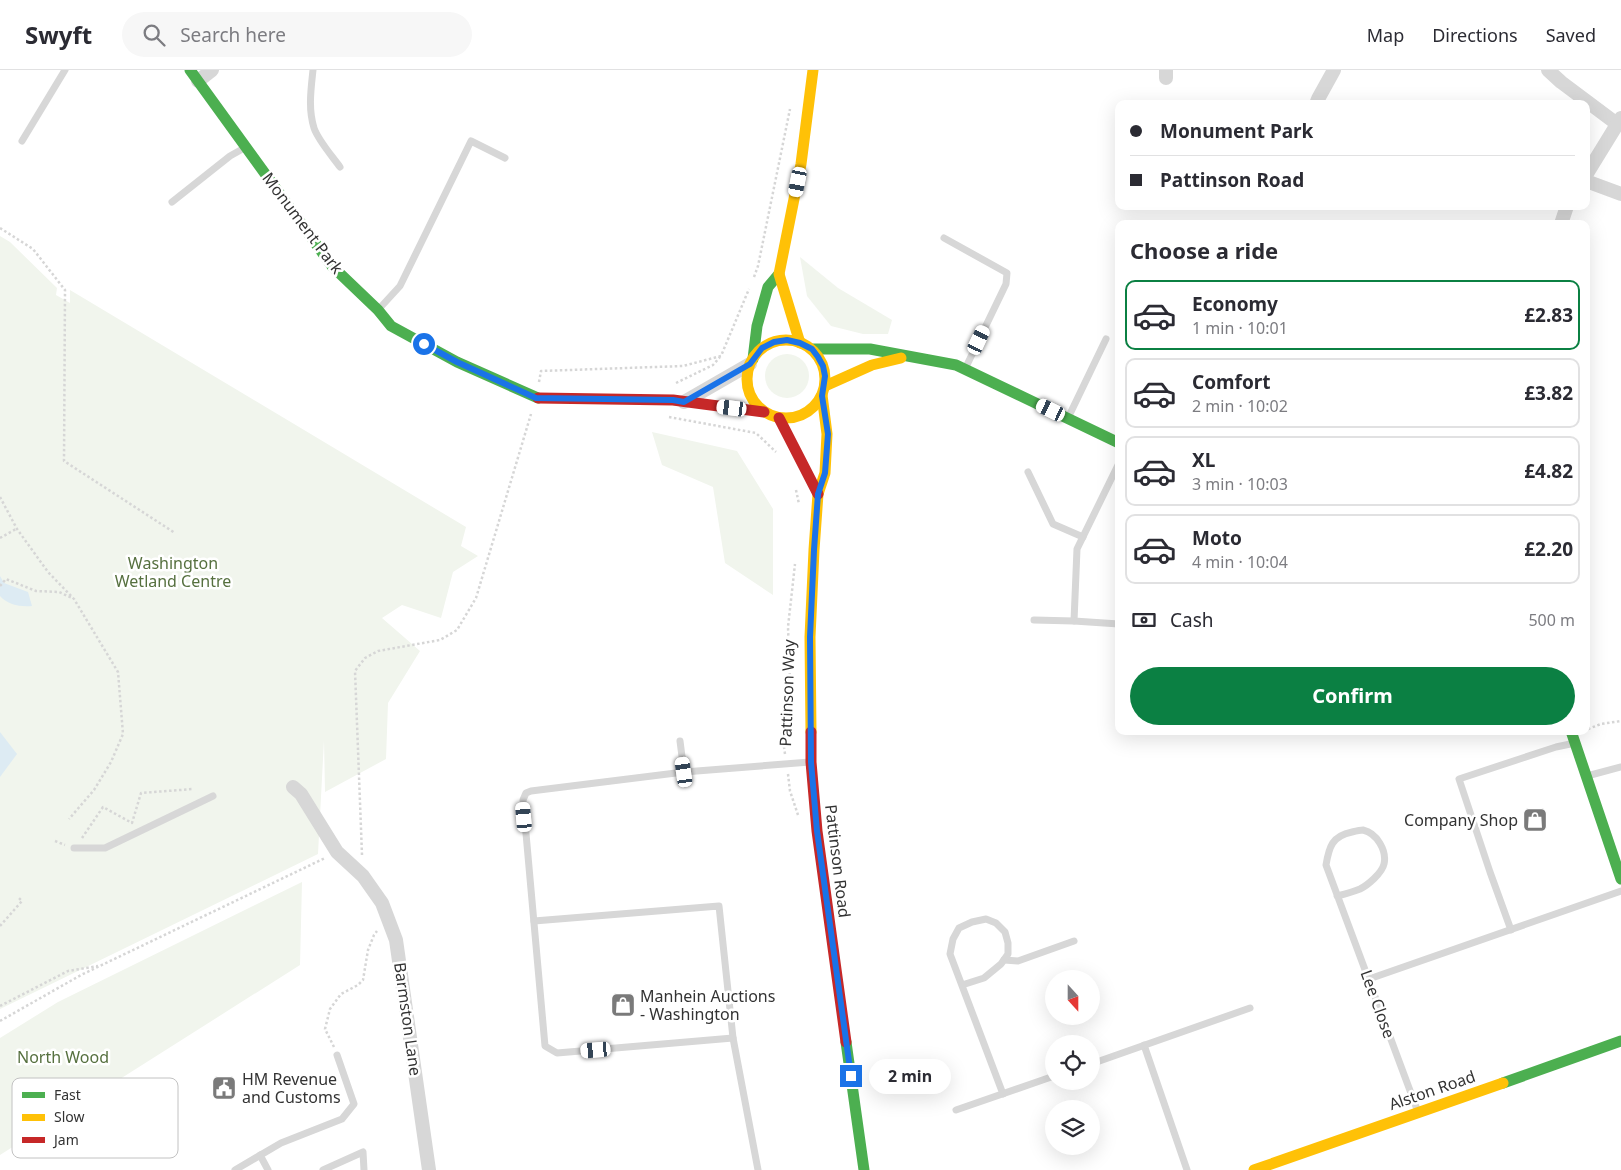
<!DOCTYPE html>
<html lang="en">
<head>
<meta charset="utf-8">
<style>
	body { margin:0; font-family:"Noto Sans",sans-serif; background:#f7f7f7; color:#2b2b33; height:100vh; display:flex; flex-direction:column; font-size:19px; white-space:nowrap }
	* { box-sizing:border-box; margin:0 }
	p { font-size:16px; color:#7c7c81 }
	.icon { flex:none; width:28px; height:28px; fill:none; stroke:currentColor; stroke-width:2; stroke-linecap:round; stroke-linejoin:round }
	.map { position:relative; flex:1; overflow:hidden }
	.side { position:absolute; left:1115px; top:150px; width:475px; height:515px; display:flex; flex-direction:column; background:#fff; border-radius:10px; box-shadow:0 5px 20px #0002 }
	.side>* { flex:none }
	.banner { position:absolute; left:1115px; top:30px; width:475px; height:110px; border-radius:10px; box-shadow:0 5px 20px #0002; display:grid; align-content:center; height:110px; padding:0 15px; background:#fff }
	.needle { width:32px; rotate:159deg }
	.fabs { position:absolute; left:1045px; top:900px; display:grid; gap:10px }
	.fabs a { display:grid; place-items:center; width:55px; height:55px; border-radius:50%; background:#fff; box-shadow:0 5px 20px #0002; font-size:25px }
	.end { position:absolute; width:22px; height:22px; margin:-11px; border:6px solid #1a73e8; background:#fff; box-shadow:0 0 0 2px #fff }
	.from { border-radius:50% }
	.bubble { position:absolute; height:35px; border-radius:18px; background:#fff; box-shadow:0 5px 20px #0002; font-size:16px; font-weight:700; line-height:35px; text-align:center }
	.car { position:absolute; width:15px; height:30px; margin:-15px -8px; border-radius:6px; box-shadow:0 0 4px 1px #0007; background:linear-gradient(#fff 24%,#345 0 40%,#fff 0 76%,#345 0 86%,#fff 0) }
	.banner b { display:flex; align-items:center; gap:18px; height:48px; font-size:19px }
	.banner b+b { border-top:1px solid #e1e1e2 }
	.banner i { width:12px; height:12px; background:#2b2b33 }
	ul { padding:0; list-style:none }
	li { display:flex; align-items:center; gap:15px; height:70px; margin:0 10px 8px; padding:0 5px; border:2px solid #e1e1e2; border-radius:10px }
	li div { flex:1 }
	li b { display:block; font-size:19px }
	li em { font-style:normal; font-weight:700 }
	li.current { border-color:#0b8043 }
	li>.icon { width:45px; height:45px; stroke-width:1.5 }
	h2 { padding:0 15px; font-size:22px; line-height:60px }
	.pay { display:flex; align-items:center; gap:12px; height:55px; padding:0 15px; font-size:19px }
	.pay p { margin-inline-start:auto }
	.button { display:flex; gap:10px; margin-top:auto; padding:10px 15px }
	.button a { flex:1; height:58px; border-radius:30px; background:#0b8043; color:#fff; font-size:20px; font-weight:700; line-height:58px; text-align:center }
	header { display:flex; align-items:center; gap:30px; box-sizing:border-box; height:70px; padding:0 25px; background:#fff; border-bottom:1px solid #e1e1e2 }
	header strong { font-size:24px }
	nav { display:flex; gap:28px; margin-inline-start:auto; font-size:18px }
	.search { width:350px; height:45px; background:#f7f7f7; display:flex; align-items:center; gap:12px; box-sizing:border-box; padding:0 18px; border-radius:28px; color:#7c7c81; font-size:19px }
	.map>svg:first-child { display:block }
</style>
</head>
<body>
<header>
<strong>Swyft</strong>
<div class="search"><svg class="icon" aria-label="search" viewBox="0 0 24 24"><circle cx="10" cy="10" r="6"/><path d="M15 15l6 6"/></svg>Search here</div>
<nav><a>Map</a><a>Directions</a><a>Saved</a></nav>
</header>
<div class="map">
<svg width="1621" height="1100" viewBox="0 0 1621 1100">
	<rect width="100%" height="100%" fill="#fff"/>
	<g fill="#f1f5ed">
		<path d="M0,166L10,172L57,218L56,225L70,233V220L466,457L461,476L478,486L453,502L441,548L402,535L382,548L420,581L388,633L386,689L325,722L324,670L318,784L0,939Z"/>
		<path d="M800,187L838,218L892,250L888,264H863L831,256L807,226Z"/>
		<circle cx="787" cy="306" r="22"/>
		<path d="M652,362L737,381L773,439V525L725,493L713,417L662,395Z"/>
		<path d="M302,812L300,895L0,1085V968L58,932Z"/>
	</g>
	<g fill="#ddebf3">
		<path d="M0,506L4,513L28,522L32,536C20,537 8,535 0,526Z"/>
		<path d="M0,662L17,684L0,707Z"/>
	</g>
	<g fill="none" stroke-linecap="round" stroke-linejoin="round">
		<g stroke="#d6d6d6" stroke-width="2.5" stroke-dasharray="2.5 2.5" stroke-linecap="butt">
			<path d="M0,158L33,179L65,220L64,391L175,463"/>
			<path d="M754,207L758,196L790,39"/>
			<path d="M539,312L541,301L683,296L721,286L749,219"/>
			<path d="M676,313L713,295L720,287"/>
			<path d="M669,347L756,363L776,382"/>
			<path d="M796,420L799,434"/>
			<path d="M0,427L17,459L48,502L74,529L118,602L123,664L111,692L94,720L69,749"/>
			<path d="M0,468L16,459"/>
			<path d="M0,516L6,509L36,521L59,522L72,528"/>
			<path d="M1588,659L1601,654L1621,651"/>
			<path d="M785,684L782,663L788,650L790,612L788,557L795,494"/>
			<path d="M788,704L790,721L798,745"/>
			<path d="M82,768L103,737L132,753L141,723L193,719"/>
			<path d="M55,771L65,775"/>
			<path d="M362,785L355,601L365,588L378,581L440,570L457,560L476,528L531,344"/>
			<path d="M0,856L22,831L19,828"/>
			<path d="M0,936L68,901L98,896"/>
			<path d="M0,951L81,905L325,788"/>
			<path d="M334,977L325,959L330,939L341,924L358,915L363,910L368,880L374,865L377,861"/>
		</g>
		<g stroke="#d7d7d7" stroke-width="7">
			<path d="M313,0C311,19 308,39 314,58C318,70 332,86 340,97"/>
			<path d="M22,71L65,0"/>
			<path d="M172,132L230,86L246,77"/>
			<path d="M944,168L1007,203L1006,214L965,299"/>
			<path d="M378,240L400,216L471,71L505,88"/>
			<path d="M1068,348L1106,269"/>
			<path d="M1119,393L1077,479L1074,551L1119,554"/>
			<path d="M1028,402L1053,454L1083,467"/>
			<path d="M1034,550L1074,551"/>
			<path d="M680,671L684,702L810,692"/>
			<path d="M684,702L531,721L526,723L523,730L545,976L557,983L733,968"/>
			<path d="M1587,706L1621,697"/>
			<path d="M74,778H105L213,726"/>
			<path d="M1337,826C1345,824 1353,822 1360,819C1368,815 1382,803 1384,794C1387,781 1377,763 1363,760C1360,760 1356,761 1352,762C1332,766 1329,777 1326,795L1418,1042"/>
			<path d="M534,851L719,836L733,968L758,1100"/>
			<path d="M1511,860L1490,802L1459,709L1556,677L1575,673"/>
			<path d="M1004,890L1018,891L1074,871"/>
			<path d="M1369,909L1621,821"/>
			<path d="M962,915L984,908L1001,894L1008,884V873L1005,862L996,853L986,849L972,852L959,858L953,869L950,884L1003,1024"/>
			<path d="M1144,975L1187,1100"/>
			<path d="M1091,994L1250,938"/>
			<path d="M956,1040L1054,1006"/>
			<path d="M260,1085L268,1100"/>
			<path d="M235,1100L281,1073L342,1049L354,1034L337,985"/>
			<path d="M323,1100L363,1082L364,1100"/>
		</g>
		<g stroke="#d7d7d7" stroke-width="14">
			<path d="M1548,0L1561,12L1617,54"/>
			<path d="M1166,8V0"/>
			<path d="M198,11L212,0"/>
			<path d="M1316,34L1318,29L1334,0"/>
			<path d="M1586,105L1621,48"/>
			<path d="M1586,111L1621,124"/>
			<path d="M1561,154L1567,136"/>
			<path d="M684,332L750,294"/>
			<path d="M293,717L301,724L337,782L363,806L382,833L396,870L429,1100"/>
		</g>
		<g stroke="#4caf50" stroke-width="11">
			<path d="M190,0L332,196L378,240L391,256L457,292L538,328"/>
			<path d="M812,279H870L956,295L1119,373"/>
			<path d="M753,289L757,256L768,217L779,204"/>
			<path d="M1571,661L1621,809"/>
			<path d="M846,972L864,1100"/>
			<path d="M1503,1013L1621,971"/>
		</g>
		<g stroke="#ffc107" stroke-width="11">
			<circle cx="786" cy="309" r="39"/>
			<path d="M800,273L779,204L801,94L813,0"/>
			<path d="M825,316L872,295L901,288"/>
			<path d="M811,662L810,567L814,480L818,424L825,403L827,364L822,325"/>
			<path d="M1254,1100L1503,1013"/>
		</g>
		<g stroke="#c62828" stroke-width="11">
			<path d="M538,328L673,330L764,342"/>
			<path d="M779,348L818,424"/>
			<path d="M811,662V692L817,761L846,972"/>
		</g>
	</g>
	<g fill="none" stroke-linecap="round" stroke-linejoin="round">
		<path stroke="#1a73e8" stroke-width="6" d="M424,274L457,292L536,328L673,330L684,332L750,294L762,278L774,272L787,270L800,273L812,279L818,287L823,296L825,306L822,326L828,364L825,403L818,424L814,480L810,567L811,692L817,761L851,1006"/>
	</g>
	<defs>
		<symbol id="shop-square" viewBox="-11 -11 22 22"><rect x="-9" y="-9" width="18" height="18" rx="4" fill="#7a7a7a" stroke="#fff"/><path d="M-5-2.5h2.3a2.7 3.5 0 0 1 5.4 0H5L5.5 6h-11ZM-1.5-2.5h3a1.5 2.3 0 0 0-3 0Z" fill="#fff"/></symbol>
		<symbol id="civic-square" viewBox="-11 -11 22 22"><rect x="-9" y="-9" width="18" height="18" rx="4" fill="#7a7a7a" stroke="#fff"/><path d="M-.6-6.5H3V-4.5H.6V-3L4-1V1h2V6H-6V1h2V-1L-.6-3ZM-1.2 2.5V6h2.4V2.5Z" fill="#fff"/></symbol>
	</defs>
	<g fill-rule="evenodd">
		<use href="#shop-square" x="1521" y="736" width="28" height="28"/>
		<use href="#shop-square" x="609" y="921" width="28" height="28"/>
		<use href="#civic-square" x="210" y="1004" width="28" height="28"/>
	</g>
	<g text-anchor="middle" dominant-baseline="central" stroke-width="5" stroke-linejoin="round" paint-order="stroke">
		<g font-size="16" fill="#333" stroke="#fff">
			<text transform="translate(303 153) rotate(53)">Monument Park</text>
			<text transform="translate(787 623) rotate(-88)">Pattinson Way</text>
			<text transform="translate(838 791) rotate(83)">Pattinson Road</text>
			<text transform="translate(1378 934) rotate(70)">Lee Close</text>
			<text transform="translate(408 949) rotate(82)">Barmston Lane</text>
			<text transform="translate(1432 1020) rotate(-19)">Alston Road</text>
		</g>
		<g font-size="16" fill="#56703f" stroke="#fff">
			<text x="173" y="493">Washington<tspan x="173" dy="18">Wetland Centre</tspan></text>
			<text x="63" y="987">North Wood</text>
		</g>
		<g font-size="16" fill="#333" stroke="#fff" text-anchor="start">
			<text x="1518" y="750" text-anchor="end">Company Shop</text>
			<text x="640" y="926">Manhein Auctions<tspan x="640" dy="18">- Washington</tspan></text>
			<text x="242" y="1009">HM Revenue<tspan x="242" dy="18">and Customs</tspan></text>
		</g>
	</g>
	<rect x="12" y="1008" width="166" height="80" rx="8" fill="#fff" stroke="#c2c2c2" stroke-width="1"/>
	<rect x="22" y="1022" width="23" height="6" fill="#4caf50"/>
	<rect x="22" y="1044" width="23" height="7" fill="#ffc107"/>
	<rect x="22" y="1067" width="23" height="6" fill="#c62828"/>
	<g font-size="14" fill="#333">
		<text x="54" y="1030">Fast</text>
		<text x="54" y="1052">Slow</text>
		<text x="54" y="1075">Jam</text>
	</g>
</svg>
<div class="fabs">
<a><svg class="needle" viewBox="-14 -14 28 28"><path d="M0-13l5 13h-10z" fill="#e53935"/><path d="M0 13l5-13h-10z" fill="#7c7c81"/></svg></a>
<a><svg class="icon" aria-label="locate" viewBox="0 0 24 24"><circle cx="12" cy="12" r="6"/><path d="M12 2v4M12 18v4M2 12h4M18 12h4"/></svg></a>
<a><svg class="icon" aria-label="layers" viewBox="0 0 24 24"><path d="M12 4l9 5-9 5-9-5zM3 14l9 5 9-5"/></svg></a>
</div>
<i class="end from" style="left:424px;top:274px"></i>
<i class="end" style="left:851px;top:1006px"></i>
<div class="bubble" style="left:869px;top:989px;width:82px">2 min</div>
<i class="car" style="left:798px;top:112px;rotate:191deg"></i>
<i class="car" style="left:979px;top:270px;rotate:25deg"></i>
<i class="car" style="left:732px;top:338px;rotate:277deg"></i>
<i class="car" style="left:1051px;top:340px;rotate:296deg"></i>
<i class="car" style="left:684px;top:702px;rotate:352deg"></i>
<i class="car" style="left:524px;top:747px;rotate:355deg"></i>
<i class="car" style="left:596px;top:980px;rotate:265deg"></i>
<div class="banner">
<b><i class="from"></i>Monument Park</b>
<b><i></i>Pattinson Road</b>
</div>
<section class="side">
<h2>Choose a ride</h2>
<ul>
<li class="current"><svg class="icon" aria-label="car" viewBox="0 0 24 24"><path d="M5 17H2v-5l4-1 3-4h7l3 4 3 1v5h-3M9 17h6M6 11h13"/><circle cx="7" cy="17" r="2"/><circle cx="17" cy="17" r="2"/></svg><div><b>Economy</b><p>1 min · 10:01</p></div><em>£2.83</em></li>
<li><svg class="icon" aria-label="car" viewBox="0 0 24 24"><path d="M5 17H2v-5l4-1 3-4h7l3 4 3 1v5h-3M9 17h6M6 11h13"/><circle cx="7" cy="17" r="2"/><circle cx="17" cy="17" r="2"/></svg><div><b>Comfort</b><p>2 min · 10:02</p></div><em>£3.82</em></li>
<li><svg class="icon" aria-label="car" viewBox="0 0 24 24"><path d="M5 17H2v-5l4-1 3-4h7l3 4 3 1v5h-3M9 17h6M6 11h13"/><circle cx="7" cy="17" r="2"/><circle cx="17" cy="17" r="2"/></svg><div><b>XL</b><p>3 min · 10:03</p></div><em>£4.82</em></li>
<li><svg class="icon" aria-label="car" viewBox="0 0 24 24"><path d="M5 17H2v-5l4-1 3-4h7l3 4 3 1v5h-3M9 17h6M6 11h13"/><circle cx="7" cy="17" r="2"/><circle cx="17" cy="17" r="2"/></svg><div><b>Moto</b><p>4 min · 10:04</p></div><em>£2.20</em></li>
</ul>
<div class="pay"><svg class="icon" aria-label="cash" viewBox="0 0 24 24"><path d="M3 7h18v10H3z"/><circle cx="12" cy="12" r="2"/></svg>Cash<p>500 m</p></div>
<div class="button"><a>Confirm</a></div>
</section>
</div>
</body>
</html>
